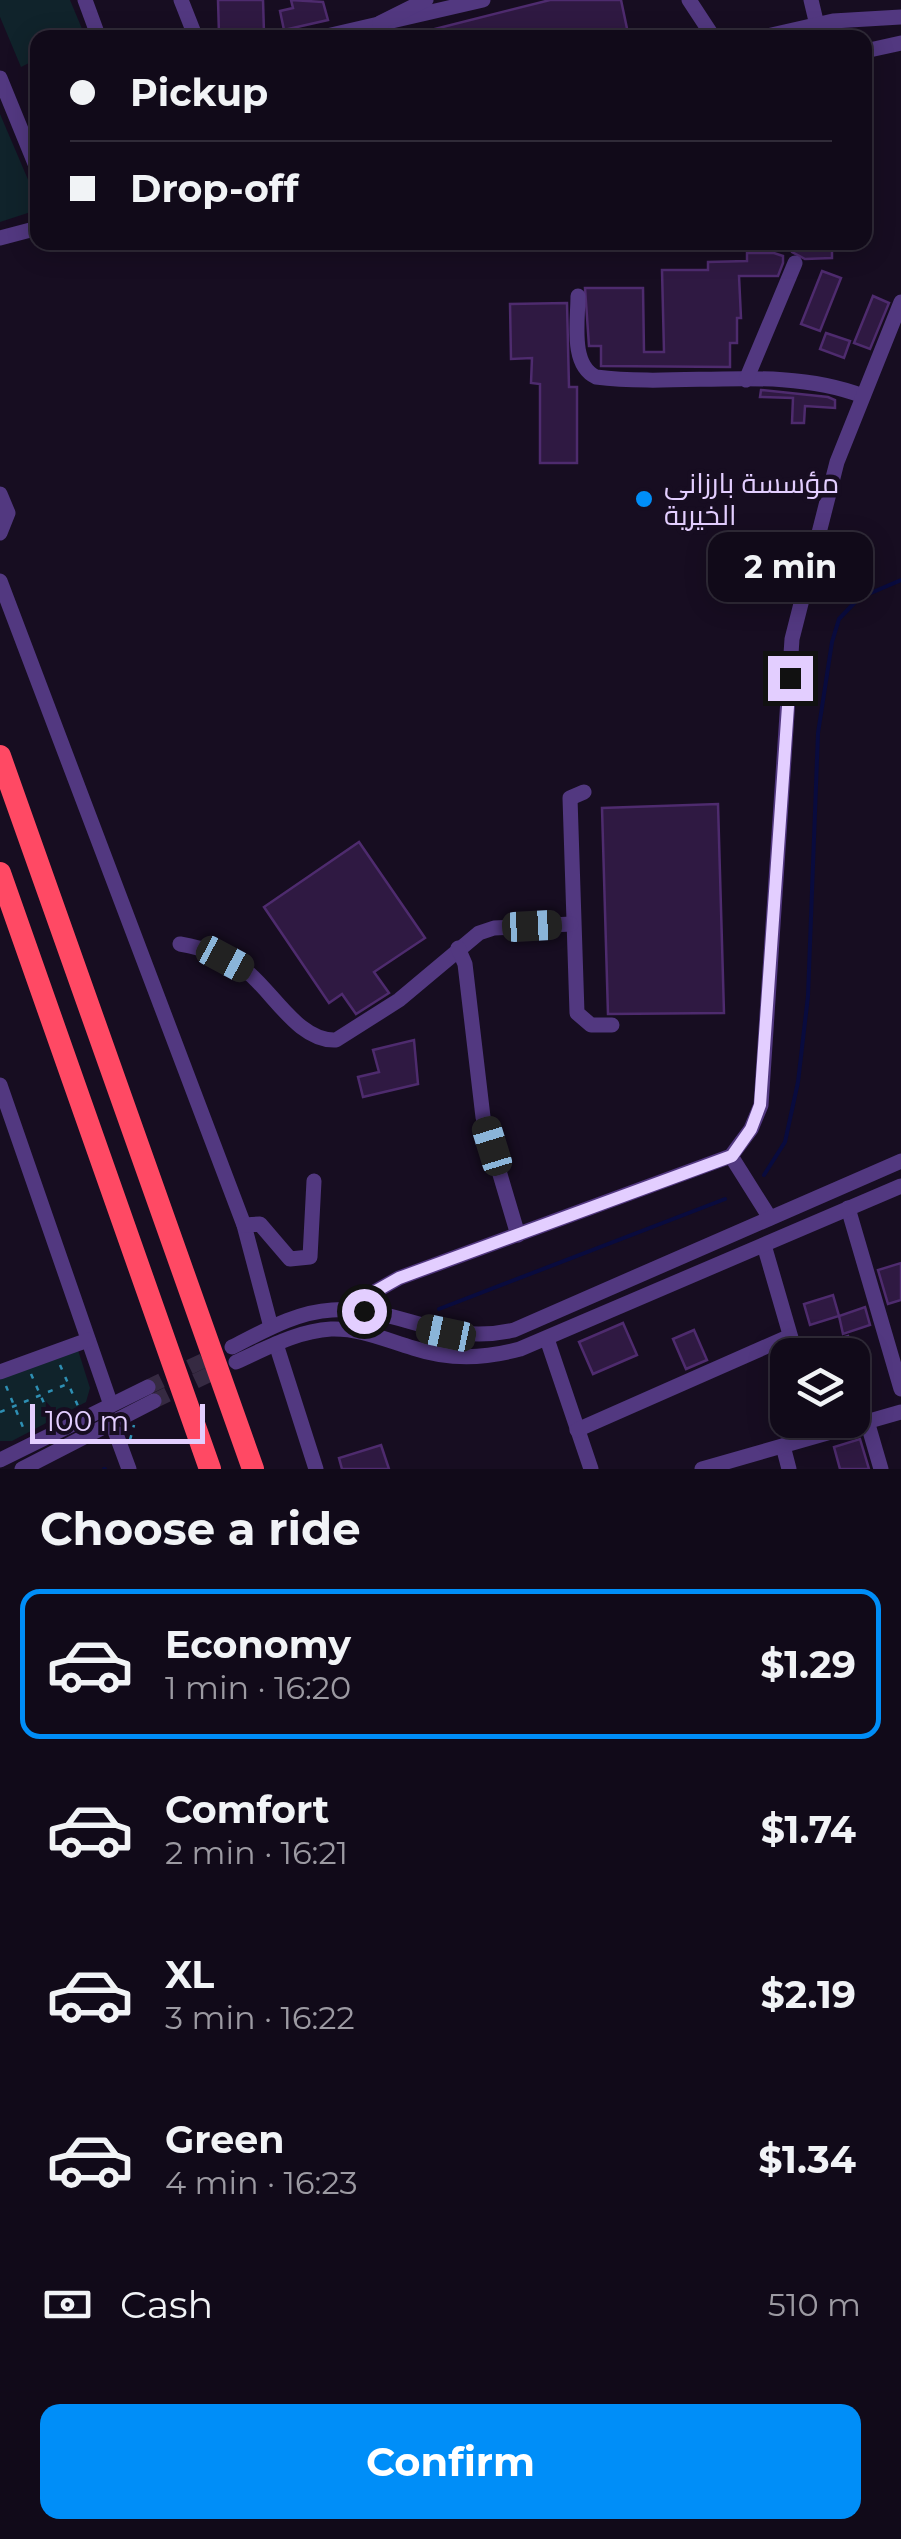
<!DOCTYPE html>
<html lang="en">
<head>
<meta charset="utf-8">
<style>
	body { margin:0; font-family:Montserrat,Cairo,sans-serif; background:#1a1322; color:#f1f3f6; height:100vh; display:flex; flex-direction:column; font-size:38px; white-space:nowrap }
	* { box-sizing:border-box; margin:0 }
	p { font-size:32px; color:#9c9aa2 }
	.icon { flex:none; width:55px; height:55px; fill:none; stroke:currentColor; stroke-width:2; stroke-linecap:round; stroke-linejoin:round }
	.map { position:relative; height:1469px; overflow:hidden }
	.details { display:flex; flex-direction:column; background:#110a19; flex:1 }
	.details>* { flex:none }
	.banner { position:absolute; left:30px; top:30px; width:842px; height:220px; border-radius:20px; box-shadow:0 5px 25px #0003,0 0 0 2px #302b38; display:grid; align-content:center; height:220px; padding:0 40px; background:#110a19 }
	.fabs { position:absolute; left:770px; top:1338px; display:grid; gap:20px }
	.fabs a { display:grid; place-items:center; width:100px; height:100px; border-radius:20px; background:#110a19; box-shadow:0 5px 25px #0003,0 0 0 2px #302b38; font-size:50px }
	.scale { position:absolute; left:30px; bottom:25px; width:175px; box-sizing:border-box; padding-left:10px; border:5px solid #e3ceff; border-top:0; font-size:28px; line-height:35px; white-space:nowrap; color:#e3ceff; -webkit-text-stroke:8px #170d21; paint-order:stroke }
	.end { position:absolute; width:45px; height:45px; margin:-22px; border:12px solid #e3ceff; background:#111; box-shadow:0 0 0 5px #111 }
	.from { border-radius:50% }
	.bubble { position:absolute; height:70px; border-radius:20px; background:#110a19; box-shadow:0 5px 25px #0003,0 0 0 2px #302b38; font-size:32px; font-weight:700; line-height:70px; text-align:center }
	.car { position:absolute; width:30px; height:60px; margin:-30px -15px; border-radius:12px; box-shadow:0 0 8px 2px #0007; background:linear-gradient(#222 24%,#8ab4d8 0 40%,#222 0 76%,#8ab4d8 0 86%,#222 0) }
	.banner b { display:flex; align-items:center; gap:35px; height:95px; font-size:38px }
	.banner b+b { border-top:2px solid #302b38 }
	.banner i { width:25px; height:25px; background:#f1f3f6 }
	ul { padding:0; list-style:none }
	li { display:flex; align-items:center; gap:30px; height:150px; margin:0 20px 15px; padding:0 20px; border:5px solid transparent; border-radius:20px }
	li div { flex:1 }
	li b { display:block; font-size:38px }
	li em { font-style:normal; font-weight:700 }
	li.current { border-color:#008ef8 }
	li>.icon { width:90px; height:90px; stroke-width:1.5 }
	h2 { padding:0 40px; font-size:45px; line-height:120px }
	.pay { display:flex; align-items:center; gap:25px; height:110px; padding:0 40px; font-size:38px }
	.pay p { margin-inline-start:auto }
	.cta { display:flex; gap:20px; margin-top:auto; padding:20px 40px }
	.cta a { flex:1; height:115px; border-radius:20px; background:#008ef8; color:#fff; font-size:40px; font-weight:700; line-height:115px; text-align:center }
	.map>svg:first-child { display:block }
</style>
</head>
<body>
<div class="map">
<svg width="901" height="1469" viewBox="0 0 901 1469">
	<rect width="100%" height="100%" fill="#170d21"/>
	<g fill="#10232b">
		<path d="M0,0H70L85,36L38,38L37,59L21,67L0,17Z"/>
		<path d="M0,114L38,203L37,210L0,222Z"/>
		<path d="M78,1350L90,1388L86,1402L12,1441H0V1377Z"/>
	</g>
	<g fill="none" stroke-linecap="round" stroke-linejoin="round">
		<g stroke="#090b3e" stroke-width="4">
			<path d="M764,1175L785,1142L798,1082L808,996L818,733L832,642L839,619L859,598L901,580"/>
			<path d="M439,1309L725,1199"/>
			<path d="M104,1469H105"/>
		</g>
	</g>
	<g fill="#2f1942" stroke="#4e2b6e" stroke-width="2.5">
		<path d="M218,0H263L264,33L219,34Z"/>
		<path d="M291,0L323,2L328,20L284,30L280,11L293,8Z"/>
		<path d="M550,0H621L629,38H533V33L512,38H415V34Z"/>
		<path d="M792,242H832V258L805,259L792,252Z"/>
		<path d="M747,253H774L783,256V263L778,276H739L741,318H737V343H730V367L601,366V346H589L585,288H643L644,352H664L662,270H708V262L747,261Z"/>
		<path d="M822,271L841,278L820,331L801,324Z"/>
		<path d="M873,296L889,303L870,349L854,343Z"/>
		<path d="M567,303L569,387H577V463H540V384L531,383L532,358L511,359L510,304Z"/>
		<path d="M826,333L850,341L844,358L820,349Z"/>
		<path d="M761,390L828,397L835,400V408L805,406L804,423H792L793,398L760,397Z"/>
		<path d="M718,804L724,1013L608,1014L602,808Z"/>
		<path d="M359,842L425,938L374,972L389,993L356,1014L342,994L329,1003L264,907Z"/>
		<path d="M414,1040L418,1084L363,1097L358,1077L379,1072L373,1050Z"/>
		<path d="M901,1263V1300L888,1304L878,1270Z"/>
		<path d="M833,1295L839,1316L810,1325L804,1304Z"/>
		<path d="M865,1307L870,1325L843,1334L839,1316Z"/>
		<path d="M623,1323L637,1355L593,1374L579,1342Z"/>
		<path d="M694,1330L707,1360L686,1369L673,1339Z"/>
		<path d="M848,1336L854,1355H817L814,1346Z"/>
		<path d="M860,1439L869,1469H840L834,1447Z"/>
		<path d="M381,1445L389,1469H342L339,1458Z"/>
	</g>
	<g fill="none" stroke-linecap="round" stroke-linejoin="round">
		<g stroke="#362a42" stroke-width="15" stroke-dasharray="15 8" stroke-linecap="butt">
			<path d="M148,1387L219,1353"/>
			<path d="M154,1401L227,1366"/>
		</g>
		<g stroke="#2e8fb3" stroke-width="2.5" stroke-dasharray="5 8" stroke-linecap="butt">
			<path d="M60,1365L78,1406"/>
			<path d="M31,1374L51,1419"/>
			<path d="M6,1386L25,1432"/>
			<path d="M0,1412L72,1382"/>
			<path d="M130,1440L134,1425"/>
		</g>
		<g stroke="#523880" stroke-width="15">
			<path d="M85,0L99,38"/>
			<path d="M181,0L196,38"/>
			<path d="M689,0L714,38"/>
			<path d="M811,0L817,25"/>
			<path d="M318,38L483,0"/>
			<path d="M383,38L380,23L426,0"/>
			<path d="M759,38L833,21L901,17"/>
			<path d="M865,51L901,43"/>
			<path d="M0,78L38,171"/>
			<path d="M0,238L38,228"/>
			<path d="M578,296C578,321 570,365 596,377C683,388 779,364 863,396"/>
			<path d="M746,380L795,263"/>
			<path d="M0,494L8,513L0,533"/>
			<path d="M0,581L244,1225L271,1327"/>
			<path d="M584,792L570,798L577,1013L591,1025H612"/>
			<path d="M180,944C203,948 225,955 245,970C272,990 298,1042 336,1040L399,1000L479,933L494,928L571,924"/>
			<path d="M458,948L465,964L483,1117L518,1235"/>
			<path d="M0,1085L111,1405"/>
			<path d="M731,1156L770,1218"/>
			<path d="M848,1208L901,1389"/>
			<path d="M244,1225L260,1224L290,1259L310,1257L314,1181"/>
			<path d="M764,1245L796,1355"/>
			<path d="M364,1311L376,1291L399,1278L731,1156L751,1129L761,1105L792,639L837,462L901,302"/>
			<path d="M547,1339L591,1469"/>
			<path d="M276,1344L316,1469"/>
			<path d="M232,1347C264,1331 296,1312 332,1310C398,1305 441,1347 514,1330L901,1161"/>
			<path d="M236,1362C267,1348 297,1331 331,1329C360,1328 386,1340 413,1348C450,1360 483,1359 520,1349L901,1186"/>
			<path d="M0,1372L88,1340"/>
			<path d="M867,1421L881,1469"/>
			<path d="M112,1423L129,1469"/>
			<path d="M577,1430L790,1336"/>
			<path d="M783,1446L789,1469"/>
			<path d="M0,1460L148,1387"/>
			<path d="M22,1469L154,1401"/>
			<path d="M702,1469L901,1412"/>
		</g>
		<g stroke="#ff4964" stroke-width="22">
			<path d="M0,756L253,1469"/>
			<path d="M0,873L210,1469"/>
		</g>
	</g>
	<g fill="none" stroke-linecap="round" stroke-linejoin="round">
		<path stroke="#e3ceff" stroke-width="12" d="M364,1311L376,1291L399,1278L732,1156L751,1129L760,1105L790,678"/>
	</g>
	<circle fill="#008ef8" stroke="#170d21" stroke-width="4" cx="644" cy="499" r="10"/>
	<g text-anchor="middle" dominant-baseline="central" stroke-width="9" stroke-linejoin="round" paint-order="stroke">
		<g font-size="28" fill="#e3ceff" stroke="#170d21" text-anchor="start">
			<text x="664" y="483">مؤسسة بارزانی<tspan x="664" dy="32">الخیریة</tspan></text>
		</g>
	</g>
</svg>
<div class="fabs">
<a><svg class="icon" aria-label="layers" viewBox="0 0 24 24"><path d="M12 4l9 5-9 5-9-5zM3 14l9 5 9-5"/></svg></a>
</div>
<div class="scale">100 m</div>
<i class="end from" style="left:364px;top:1311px"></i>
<i class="end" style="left:790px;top:678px"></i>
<div class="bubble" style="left:708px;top:532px;width:165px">2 min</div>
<i class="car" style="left:532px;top:926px;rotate:87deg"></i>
<i class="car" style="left:225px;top:959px;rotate:118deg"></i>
<i class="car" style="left:492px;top:1146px;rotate:343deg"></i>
<i class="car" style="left:446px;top:1333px;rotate:282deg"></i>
<div class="banner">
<b><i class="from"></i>Pickup</b>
<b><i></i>Drop-off</b>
</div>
</div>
<section class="details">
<h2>Choose a ride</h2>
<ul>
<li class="current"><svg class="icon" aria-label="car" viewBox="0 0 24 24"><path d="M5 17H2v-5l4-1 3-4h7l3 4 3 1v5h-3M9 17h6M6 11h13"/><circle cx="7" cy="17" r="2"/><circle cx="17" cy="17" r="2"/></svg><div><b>Economy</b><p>1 min · 16:20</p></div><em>$1.29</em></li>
<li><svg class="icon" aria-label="car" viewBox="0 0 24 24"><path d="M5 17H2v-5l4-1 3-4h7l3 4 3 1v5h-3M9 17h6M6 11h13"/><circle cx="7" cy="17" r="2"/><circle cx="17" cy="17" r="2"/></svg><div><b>Comfort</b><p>2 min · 16:21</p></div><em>$1.74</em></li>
<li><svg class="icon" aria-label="car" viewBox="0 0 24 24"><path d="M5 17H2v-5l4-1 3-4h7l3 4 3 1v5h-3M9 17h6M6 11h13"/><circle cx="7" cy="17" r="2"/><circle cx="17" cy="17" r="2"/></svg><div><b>XL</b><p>3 min · 16:22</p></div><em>$2.19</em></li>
<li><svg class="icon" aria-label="car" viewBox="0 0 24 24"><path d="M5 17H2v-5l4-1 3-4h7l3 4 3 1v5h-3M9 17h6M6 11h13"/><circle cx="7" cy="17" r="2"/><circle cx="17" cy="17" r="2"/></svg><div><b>Green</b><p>4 min · 16:23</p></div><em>$1.34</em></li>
</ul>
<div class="pay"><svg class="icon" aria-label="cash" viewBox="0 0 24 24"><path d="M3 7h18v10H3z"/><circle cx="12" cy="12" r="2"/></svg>Cash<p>510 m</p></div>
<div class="cta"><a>Confirm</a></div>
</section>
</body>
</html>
